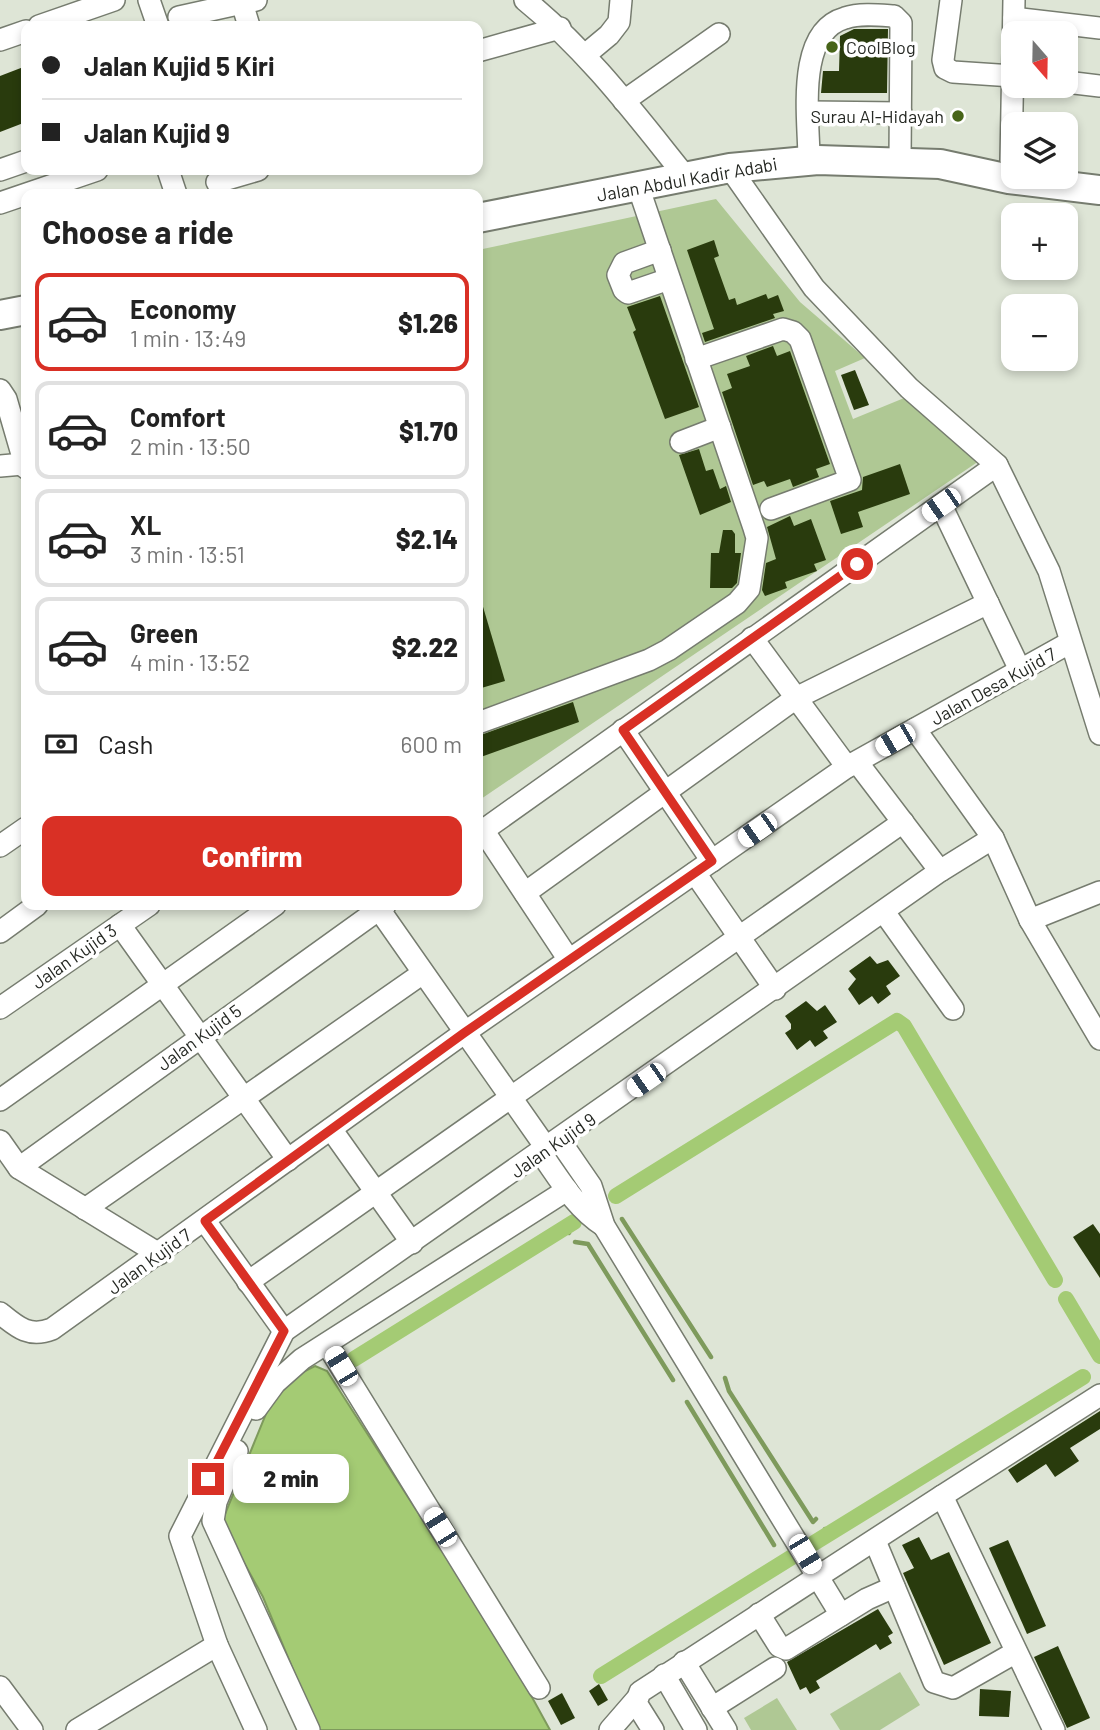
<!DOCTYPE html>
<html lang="en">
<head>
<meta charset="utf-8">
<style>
	body { margin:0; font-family:Barlow,sans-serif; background:#f6f6f6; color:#222; height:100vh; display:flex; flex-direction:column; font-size:26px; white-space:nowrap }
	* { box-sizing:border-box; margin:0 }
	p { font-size:23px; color:#767676 }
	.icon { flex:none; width:38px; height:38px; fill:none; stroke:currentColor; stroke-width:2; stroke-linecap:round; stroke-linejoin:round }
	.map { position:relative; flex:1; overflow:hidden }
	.side { position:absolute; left:21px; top:189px; width:462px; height:721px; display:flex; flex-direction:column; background:#fff; border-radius:14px; box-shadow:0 4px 10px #0003 }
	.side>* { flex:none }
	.top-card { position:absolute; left:21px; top:21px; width:462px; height:154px; border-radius:14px; box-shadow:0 4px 10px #0003; display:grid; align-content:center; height:154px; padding:0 21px; background:#fff }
	.needle { width:46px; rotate:160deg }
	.buttons { position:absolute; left:1001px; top:21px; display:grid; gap:14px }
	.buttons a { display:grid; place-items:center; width:77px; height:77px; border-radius:14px; background:#fff; box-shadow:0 4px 10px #0003; font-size:35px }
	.end { position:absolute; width:32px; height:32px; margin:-16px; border:9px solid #d93025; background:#fff; box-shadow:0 0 0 4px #fff }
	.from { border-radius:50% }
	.bubble { position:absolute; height:49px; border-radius:14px; background:#fff; box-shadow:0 4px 10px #0003; font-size:23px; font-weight:800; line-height:49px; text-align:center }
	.car { position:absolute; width:21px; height:42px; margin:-21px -10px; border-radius:9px; box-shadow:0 0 5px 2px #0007; background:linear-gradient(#fff 24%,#345 0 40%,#fff 0 76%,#345 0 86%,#fff 0) }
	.top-card b { display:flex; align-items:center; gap:24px; height:66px; font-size:26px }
	.top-card b+b { border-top:2px solid #e0e0e0 }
	.top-card i { width:18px; height:18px; background:#222 }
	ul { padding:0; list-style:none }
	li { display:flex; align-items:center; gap:21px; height:98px; margin:0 14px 10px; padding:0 7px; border:4px solid #e0e0e0; border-radius:14px }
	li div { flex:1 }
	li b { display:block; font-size:26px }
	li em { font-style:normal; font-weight:800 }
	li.current { border-color:#d93025 }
	li>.icon { width:63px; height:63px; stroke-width:1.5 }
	h2 { padding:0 21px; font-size:32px; line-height:84px }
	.pay { display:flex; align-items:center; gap:18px; height:77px; padding:0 21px; font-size:26px }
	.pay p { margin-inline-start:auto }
	.cta { display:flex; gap:14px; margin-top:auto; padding:14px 21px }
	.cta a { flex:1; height:80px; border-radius:14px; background:#d93025; color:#fff; font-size:28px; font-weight:800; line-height:80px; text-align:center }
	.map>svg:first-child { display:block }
</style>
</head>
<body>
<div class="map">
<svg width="1100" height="1730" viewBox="0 0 1100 1730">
	<rect width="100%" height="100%" fill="#dee5d6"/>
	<g fill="#afc894">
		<path d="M716,199L800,302L865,358L835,371L853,419L909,396L982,459L478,801V250Z"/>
		<path d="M900,1672L920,1705L880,1730H840L830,1714Z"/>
		<path d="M777,1698L797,1730H751L744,1718Z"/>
	</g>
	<path fill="#a4cb74" stroke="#7e9a5c" stroke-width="2" d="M315,1366L327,1371L505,1648L550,1730H318L263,1597L228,1534L223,1519L270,1404L297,1375Z"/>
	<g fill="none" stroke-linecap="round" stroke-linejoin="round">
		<g stroke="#7e9a5c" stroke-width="4.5">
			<path d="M622,1219L711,1357"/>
			<path d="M565,1227L569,1233"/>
			<path d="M575,1242L588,1244L673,1380"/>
			<path d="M725,1378L729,1391L813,1522L816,1519"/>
			<path d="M687,1402L774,1545"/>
			<path d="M825,1529L828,1534"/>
		</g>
		<g stroke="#a4cb74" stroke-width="16">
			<path d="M616,1196L897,1021L904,1026L1055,1280"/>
			<path d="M1066,1299L1100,1356"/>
			<path d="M354,1359L574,1222"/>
			<path d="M814,1543L1083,1377"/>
			<path d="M601,1676L792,1557"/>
		</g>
	</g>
	<g fill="#293b0d">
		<path d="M854,29H888L887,93H821L823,71H839L840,36Z"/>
		<path d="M26,66V122L0,132V76Z"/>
		<path d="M714,240L719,256L714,258L729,300L735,298L737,305L766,294L768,299L778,295L784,311L773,314L775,318L705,342L702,333L714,329L687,250Z"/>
		<path d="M660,296L699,407L665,419L633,332L636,330L627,307Z"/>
		<path d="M773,346L777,356L790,351L830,464L816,469L819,477L793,487L790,479L767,487L764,481L753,485L722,392L732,388L727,374L750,366L746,356Z"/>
		<path d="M855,370L869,405L854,410L841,375Z"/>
		<path d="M699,449L706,471L713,469L720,489L726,486L731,502L700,515L679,455Z"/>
		<path d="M900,464L910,494L858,512L863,527L841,534L830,501L862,490L863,477Z"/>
		<path d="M790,516L794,526L811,519L826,560L814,564L817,571L785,582L787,588L765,596L762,590L766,563L776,559L767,527Z"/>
		<path d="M723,530H732L735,534V553H741L737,583L732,588H710L711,553H719Z"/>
		<path d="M481,600L505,681L478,689V601Z"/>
		<path d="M573,702L579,722L478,758V736Z"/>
		<path d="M870,956L877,964L888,960L900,976L886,986L891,994L878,1004L872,996L859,1005L848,989L856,979L849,971Z"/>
		<path d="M806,1001L817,1011L825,1005L837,1022L823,1031L828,1038L815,1047L810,1040L797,1050L785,1033L791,1029V1024L785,1016Z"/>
		<path d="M1093,1224L1100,1234V1278L1073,1237Z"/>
		<path d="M1100,1411V1429L1070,1448L1079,1461L1055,1477L1046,1464L1017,1483L1008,1470Z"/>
		<path d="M919,1537L931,1560L949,1552L991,1643L944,1665L903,1573L914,1568L902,1545Z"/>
		<path d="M1008,1540L1046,1626L1027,1634L989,1548Z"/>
		<path d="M878,1609L893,1633L888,1636L892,1643L880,1650L876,1644L816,1681L820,1688L810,1694L806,1687L800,1690L787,1662Z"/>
		<path d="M1058,1646L1090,1718L1067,1728L1034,1657Z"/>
		<path d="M599,1684L608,1700L598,1706L589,1691Z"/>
		<path d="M980,1689L1011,1691L1009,1717L979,1716Z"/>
		<path d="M562,1693L575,1718L561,1725L548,1701Z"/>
	</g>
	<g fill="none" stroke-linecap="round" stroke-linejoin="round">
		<defs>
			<g id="minor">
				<path d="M149,0L158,26"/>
				<path d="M525,0C588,51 635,114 685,176"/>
				<path d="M951,0L943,60L945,68L953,72L1013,76"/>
				<path d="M242,3L249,26"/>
				<path d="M179,17L256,0"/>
				<path d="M1014,18L1100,28"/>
				<path d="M39,26L114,0"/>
				<path d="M0,40L26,31"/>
				<path d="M478,51L560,28"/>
				<path d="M585,55L609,35L619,22L621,0"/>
				<path d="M1066,82L1100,86"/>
				<path d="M624,101L719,34"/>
				<path d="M809,112L901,113"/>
				<path d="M809,160C809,119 795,32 845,18C860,13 879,15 894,16L901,23L900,160"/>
				<path d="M1011,161L1014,0"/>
				<path d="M730,168L814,288L909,388L997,465L1049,571L1100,734"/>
				<path d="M0,170L26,161"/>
				<path d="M168,170L176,194"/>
				<path d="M217,182L258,170"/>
				<path d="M0,203L97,170"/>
				<path d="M660,250L624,263L618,275L624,290L628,293L669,279"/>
				<path d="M696,359L783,329L793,332L800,339L850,480L771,509"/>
				<path d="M0,390L6,399L26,468"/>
				<path d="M681,442L720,427"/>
				<path d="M0,466L23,464"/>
				<path d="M941,505L1020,670"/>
				<path d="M752,638L847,767"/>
				<path d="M478,723L649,660L668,650L737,603L749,589L757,538L754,528L638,186"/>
				<path d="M623,730L712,861"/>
				<path d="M857,762L940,871"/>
				<path d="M483,830L569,960"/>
				<path d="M478,834L997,465"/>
				<path d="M993,838L1030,920L1100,1039"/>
				<path d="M0,846L26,828"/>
				<path d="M695,873L775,989"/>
				<path d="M525,893L796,698L988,603"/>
				<path d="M376,905L547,1149"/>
				<path d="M884,912L953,1009"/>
				<path d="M1030,920L1100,892"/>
				<path d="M120,925L288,1160"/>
				<path d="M0,932L37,905"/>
				<path d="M0,1008L149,905"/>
				<path d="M0,1100L275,905"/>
				<path d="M331,1129L412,1243"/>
				<path d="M0,1141L19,1168L159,1254"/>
				<path d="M560,1141L591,1186L604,1226L841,1615"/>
				<path d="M541,1153C560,1180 576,1208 604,1226"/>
				<path d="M19,1168L385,905"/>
				<path d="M85,1209L423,973"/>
				<path d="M205,1221L284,1331"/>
				<path d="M248,1282L903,822"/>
				<path d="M0,1313C17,1327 29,1338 52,1329L464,1033L847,767L1069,643"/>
				<path d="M327,1344L539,1688"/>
				<path d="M256,1409L275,1383L302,1359L567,1190"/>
				<path d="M237,1451L216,1502L213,1521L309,1730"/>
				<path d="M942,1496L1100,1395"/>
				<path d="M875,1541L934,1682L953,1688L1016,1652"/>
				<path d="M759,1614L779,1646L786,1649L867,1599L894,1587"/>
				<path d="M684,1662L726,1730"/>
				<path d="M664,1675L696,1730"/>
				<path d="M0,1687L32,1730"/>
				<path d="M712,1708L775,1668"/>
				<path d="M77,1730L217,1645"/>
				<path d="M256,1730L217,1645L180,1536L284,1331L940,871L993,838L915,729"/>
				<path d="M610,1730L636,1700"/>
				<path d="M653,1730L636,1703L640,1692L942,1496L1054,1730"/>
			</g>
			<g id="major">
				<path d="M478,218L730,168L818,160L940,164L1009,179L1100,190"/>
				<path d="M0,315L26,310"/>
			</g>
		</defs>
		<use href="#minor" stroke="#767c6f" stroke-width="24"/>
		<use href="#major" stroke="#767c6f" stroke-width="32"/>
		<use href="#minor" stroke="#fff" stroke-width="21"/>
		<use href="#major" stroke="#fff" stroke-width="28"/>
	</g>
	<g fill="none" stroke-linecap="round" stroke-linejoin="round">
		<path stroke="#d93025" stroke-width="9" d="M208,1479L284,1331L205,1221L464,1033L712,861L623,730L857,564"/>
	</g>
	<g fill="#476418" stroke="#fff" stroke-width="2.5">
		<circle cx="832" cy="47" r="7"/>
		<circle cx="958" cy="116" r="7"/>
	</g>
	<g text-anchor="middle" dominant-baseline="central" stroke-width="7" stroke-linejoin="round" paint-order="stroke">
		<g font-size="18" fill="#252823" stroke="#fff" text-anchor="start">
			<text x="846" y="47">CoolBlog</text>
			<text x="944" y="116" text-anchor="end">Surau Al-Hidayah</text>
		</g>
		<g font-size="18" fill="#252823" stroke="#fff">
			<text transform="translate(687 179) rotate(-10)">Jalan Abdul Kadir Adabi</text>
			<text transform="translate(993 686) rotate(-29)">Jalan Desa Kujid 7</text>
			<text transform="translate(74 956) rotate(-35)">Jalan Kujid 3</text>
			<text transform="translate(199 1037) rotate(-36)">Jalan Kujid 5</text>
			<text transform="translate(553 1145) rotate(-35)">Jalan Kujid 9</text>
			<text transform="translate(149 1261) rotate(-36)">Jalan Kujid 7</text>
		</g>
	</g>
</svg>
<div class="buttons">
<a><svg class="needle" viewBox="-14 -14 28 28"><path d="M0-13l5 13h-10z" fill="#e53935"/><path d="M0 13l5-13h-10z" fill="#767676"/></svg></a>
<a><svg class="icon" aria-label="layers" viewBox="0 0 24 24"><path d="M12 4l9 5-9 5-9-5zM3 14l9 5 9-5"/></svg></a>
<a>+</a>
<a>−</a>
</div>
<i class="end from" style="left:857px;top:564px"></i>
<i class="end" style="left:208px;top:1479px"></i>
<div class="bubble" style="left:233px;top:1454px;width:116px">2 min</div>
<i class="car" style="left:941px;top:505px;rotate:235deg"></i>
<i class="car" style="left:895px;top:740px;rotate:240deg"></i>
<i class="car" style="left:757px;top:830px;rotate:235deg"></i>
<i class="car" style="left:646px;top:1080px;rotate:235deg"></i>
<i class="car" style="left:341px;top:1366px;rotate:329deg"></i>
<i class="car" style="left:440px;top:1527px;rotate:328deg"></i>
<i class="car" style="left:805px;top:1554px;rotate:149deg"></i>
<div class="top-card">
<b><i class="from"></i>Jalan Kujid 5 Kiri</b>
<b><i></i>Jalan Kujid 9</b>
</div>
<section class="side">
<h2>Choose a ride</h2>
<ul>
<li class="current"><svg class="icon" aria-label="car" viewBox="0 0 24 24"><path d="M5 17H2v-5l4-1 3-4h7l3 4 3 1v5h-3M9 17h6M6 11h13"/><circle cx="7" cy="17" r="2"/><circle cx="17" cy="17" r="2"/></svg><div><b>Economy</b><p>1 min · 13:49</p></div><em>$1.26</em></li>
<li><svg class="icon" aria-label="car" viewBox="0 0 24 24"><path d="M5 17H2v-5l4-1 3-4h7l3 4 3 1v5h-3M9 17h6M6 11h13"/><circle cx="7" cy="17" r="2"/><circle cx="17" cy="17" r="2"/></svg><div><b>Comfort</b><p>2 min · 13:50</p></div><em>$1.70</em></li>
<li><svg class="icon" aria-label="car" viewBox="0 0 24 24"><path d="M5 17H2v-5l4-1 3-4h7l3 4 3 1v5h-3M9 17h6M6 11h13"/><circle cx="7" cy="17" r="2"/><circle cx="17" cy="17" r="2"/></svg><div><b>XL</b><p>3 min · 13:51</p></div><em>$2.14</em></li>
<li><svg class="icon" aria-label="car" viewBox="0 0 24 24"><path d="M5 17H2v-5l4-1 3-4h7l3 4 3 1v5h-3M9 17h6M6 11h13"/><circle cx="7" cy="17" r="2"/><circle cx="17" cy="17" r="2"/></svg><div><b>Green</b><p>4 min · 13:52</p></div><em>$2.22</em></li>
</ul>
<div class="pay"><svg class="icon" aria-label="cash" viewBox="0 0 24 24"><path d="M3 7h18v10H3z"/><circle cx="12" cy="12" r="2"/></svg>Cash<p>600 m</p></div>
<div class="cta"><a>Confirm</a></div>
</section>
</div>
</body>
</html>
